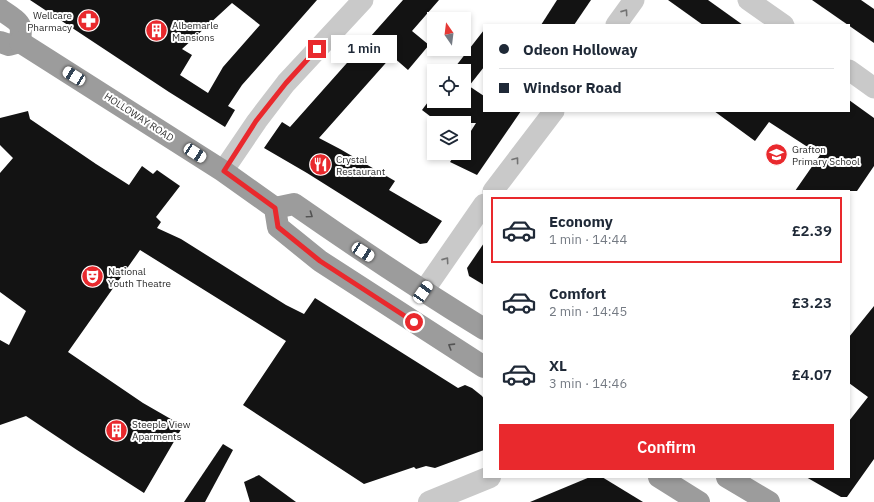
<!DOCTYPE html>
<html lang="en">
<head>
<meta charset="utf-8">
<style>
	body { margin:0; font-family:"IBM Plex Sans",sans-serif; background:#f2f2f3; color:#1f2937; height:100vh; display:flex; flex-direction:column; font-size:15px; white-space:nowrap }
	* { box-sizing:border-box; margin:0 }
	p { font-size:13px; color:#747a83 }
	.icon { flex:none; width:22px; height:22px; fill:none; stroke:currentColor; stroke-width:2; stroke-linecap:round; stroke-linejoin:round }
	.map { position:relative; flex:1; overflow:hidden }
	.sheet { position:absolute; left:483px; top:190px; width:367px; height:288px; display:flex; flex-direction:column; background:#fff; border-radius:0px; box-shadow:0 2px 6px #0003 }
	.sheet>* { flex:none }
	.top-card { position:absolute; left:483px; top:24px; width:367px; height:88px; border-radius:0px; box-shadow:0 2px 6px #0003; display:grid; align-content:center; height:88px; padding:0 16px; background:#fff }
	.needle { width:26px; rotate:346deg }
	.tools { position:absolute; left:427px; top:12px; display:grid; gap:8px }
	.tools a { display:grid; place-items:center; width:44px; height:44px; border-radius:0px; background:#fff; box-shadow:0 2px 6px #0003; font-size:20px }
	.end { position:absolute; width:18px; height:18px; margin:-9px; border:5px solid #e9292d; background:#fff; box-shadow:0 0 0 2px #fff }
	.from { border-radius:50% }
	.bubble { position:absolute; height:28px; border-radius:0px; background:#fff; box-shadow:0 2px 6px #0003; font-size:13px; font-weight:600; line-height:28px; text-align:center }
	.car { position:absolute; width:12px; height:24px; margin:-12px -6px; border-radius:5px; box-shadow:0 0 3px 1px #0007; background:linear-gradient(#fff 24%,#345 0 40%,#fff 0 76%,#345 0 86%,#fff 0) }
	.top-card b { display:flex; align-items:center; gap:14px; height:38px; font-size:15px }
	.top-card b+b { border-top:1px solid #e0e1e3 }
	.top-card i { width:10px; height:10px; background:#1f2937 }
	ul { padding:7px 0 0; list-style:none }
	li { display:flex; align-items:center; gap:12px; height:66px; margin:0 8px 6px; padding:0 8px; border:2px solid transparent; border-radius:0px }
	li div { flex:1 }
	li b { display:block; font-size:15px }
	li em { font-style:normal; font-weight:600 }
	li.current { border-color:#e9292d }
	li>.icon { width:36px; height:36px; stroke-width:1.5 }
	.cta { display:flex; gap:8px; margin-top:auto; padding:8px 16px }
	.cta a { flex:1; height:46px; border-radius:0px; background:#e9292d; color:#fff; font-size:16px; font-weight:600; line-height:46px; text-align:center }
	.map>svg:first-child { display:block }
</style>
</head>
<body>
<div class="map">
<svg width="874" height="502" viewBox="0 0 874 502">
	<rect width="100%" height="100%" fill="#fff"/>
	<g fill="#131313" fill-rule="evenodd">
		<path d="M30,0H317L242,85L228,106L235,110L225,127L169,92ZM232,3L260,25L223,67L208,93L180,75L192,55L182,49Z"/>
		<path d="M403,0H439L412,31L429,45L408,70L392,56L319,138L340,149L395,181L389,190L442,221L427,243L420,244L307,173L264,148L282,122L290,127Z"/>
		<path d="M557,0H591L574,25H541Z"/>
		<path d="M668,0H708L743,25H703Z"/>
		<path d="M812,0H861L874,9V43Z"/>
		<path d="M484,30V67L469,86L484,96V111H521L477,175L450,162L456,153H464V142L476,123H439L422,110L434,94V101H464V71H452Z"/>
		<path d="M849,100L874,118V166L857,191H795L820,155L769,122L755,141L714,111H849Z"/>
		<path d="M28,111L30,119L96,164L129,185L142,166L153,174L157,170L180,186L156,217L161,222L157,228L181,239L286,305L304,314L315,298L458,388L465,385L472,388L482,396L484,399V450L435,468L426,466L416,469L414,467L364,484L243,405L286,341L140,250L68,352L143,403L183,426L144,493L77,450L26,416L0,425V340L9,345L26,311L0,292V173L13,158L0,145V118Z"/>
		<path d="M484,243V285L469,276L467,268Z"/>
		<path d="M874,306V459L847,497H841L806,477H849V421L868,397L849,383V337Z"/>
		<path d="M223,444L233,450L205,502H184Z"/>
		<path d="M259,475L296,502H250L244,482Z"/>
		<path d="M590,477H602L643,502H530Z"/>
	</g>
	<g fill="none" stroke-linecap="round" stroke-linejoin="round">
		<g stroke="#c9c9c9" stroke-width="21">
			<path d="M748,0L784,25"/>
			<path d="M616,25L634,0"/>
			<path d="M849,70L874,88"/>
			<path d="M223,171L257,121L286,83L363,0"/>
			<path d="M493,191L554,111"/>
			<path d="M423,292L484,204"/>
		</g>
		<path stroke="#c9c9c9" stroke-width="22" d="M429,502L490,477"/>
		<g stroke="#9c9c9c" stroke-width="22">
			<path d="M0,9C5,13 18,20 20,26C22,30 20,37 20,42"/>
			<path d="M0,42L9,45L20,42"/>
			<path d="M20,42L223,171L275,208L278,227L320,261L484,367"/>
			<path d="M275,208L294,204C357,248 419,289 484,329"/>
			<path d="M659,477L699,502"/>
			<path d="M727,477L769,502"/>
		</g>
	</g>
	<defs><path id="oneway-chevron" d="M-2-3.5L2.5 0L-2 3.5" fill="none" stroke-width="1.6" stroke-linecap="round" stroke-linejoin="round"/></defs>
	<g stroke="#737373">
		<use href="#oneway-chevron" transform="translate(625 12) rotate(-55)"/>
		<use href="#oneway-chevron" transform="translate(516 160) rotate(-53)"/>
		<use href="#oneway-chevron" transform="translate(446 260) rotate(-55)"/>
	</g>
	<g stroke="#535353">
		<use href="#oneway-chevron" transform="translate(310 215) rotate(35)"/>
		<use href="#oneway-chevron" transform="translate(451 346) rotate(-148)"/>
	</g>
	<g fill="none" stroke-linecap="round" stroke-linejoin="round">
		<path stroke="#e9292d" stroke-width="5" d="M317,49L286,83L256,121L224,171L275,208L278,227L320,261L414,322"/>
	</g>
	<defs>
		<symbol id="pharmacy-disc" viewBox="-11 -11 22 22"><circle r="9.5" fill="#e9292d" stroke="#fff"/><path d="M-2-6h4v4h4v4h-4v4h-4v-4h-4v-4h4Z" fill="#fff"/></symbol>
		<symbol id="building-disc" viewBox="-11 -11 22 22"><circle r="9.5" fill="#e9292d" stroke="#fff"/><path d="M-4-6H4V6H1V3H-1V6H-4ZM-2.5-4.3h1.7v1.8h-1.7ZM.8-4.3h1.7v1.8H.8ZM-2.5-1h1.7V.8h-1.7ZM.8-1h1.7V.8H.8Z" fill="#fff"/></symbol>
		<symbol id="school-disc" viewBox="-11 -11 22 22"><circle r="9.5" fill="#e9292d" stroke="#fff"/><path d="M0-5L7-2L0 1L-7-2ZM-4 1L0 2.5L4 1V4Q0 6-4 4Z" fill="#fff"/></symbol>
		<symbol id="restaurant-disc" viewBox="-11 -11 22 22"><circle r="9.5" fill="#e9292d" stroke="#fff"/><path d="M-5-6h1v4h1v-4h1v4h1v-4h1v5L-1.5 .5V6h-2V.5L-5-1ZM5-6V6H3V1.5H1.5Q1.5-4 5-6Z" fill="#fff"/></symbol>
		<symbol id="theatre-disc" viewBox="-11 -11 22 22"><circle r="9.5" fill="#e9292d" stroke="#fff"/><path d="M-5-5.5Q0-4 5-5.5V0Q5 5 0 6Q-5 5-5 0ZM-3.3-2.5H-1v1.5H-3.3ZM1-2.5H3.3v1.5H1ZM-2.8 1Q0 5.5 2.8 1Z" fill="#fff"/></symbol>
	</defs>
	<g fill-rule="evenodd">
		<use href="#pharmacy-disc" x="76" y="8" width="25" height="25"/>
		<use href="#building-disc" x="144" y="18" width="25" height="25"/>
		<use href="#school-disc" x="764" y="142" width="25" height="25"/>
		<use href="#restaurant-disc" x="308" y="152" width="25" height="25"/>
		<use href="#theatre-disc" x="80" y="264" width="25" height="25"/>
		<use href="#building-disc" x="104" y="418" width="25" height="25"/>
	</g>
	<g text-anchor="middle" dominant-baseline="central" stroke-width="4" stroke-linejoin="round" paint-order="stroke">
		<g font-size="10" fill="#2c2c2c" stroke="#fff" text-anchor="start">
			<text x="72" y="15" text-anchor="end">Wellcare<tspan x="72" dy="12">Pharmacy</tspan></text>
			<text x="172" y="25">Albemarle<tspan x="172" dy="12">Mansions</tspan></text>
			<text x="792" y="149">Grafton<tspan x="792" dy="12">Primary School</tspan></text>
			<text x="336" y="159">Crystal<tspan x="336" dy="12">Restaurant</tspan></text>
			<text x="108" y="271">National<tspan x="108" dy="12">Youth Theatre</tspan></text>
			<text x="132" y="424">Steeple View<tspan x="132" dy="12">Aparments</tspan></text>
		</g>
		<g font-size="10" fill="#2c2c2c" stroke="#fff">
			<text transform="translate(139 117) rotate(33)">HOLLOWAY ROAD</text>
		</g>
	</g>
</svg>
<div class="tools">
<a><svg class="needle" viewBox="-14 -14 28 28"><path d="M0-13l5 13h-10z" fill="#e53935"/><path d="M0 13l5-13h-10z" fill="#747a83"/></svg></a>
<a><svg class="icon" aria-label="locate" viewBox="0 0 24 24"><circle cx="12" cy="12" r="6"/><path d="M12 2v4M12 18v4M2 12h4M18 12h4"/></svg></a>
<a><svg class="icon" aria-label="layers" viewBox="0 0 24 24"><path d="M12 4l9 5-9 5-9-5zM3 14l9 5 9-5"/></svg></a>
</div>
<i class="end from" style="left:414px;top:322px"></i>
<i class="end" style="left:317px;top:49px"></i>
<div class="bubble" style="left:331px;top:35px;width:66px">1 min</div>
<i class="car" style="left:74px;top:76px;rotate:302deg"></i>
<i class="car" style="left:195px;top:153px;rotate:123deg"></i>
<i class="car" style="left:363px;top:252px;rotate:123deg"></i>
<i class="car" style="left:423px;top:292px;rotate:35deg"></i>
<div class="top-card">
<b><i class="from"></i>Odeon Holloway</b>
<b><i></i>Windsor Road</b>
</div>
<section class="sheet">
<ul>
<li class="current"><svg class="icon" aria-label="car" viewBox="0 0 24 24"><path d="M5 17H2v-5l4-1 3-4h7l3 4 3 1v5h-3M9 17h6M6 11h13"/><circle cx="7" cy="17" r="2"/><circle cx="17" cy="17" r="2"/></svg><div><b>Economy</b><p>1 min · 14:44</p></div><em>£2.39</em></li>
<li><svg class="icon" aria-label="car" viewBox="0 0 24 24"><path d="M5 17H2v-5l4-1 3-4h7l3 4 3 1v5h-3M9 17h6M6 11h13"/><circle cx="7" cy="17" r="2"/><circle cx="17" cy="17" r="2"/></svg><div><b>Comfort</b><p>2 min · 14:45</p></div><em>£3.23</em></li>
<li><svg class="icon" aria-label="car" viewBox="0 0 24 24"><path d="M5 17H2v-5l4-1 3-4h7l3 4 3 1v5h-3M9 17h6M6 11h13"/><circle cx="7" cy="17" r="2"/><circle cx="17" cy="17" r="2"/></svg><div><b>XL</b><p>3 min · 14:46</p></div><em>£4.07</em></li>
</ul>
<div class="cta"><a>Confirm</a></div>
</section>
</div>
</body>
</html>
